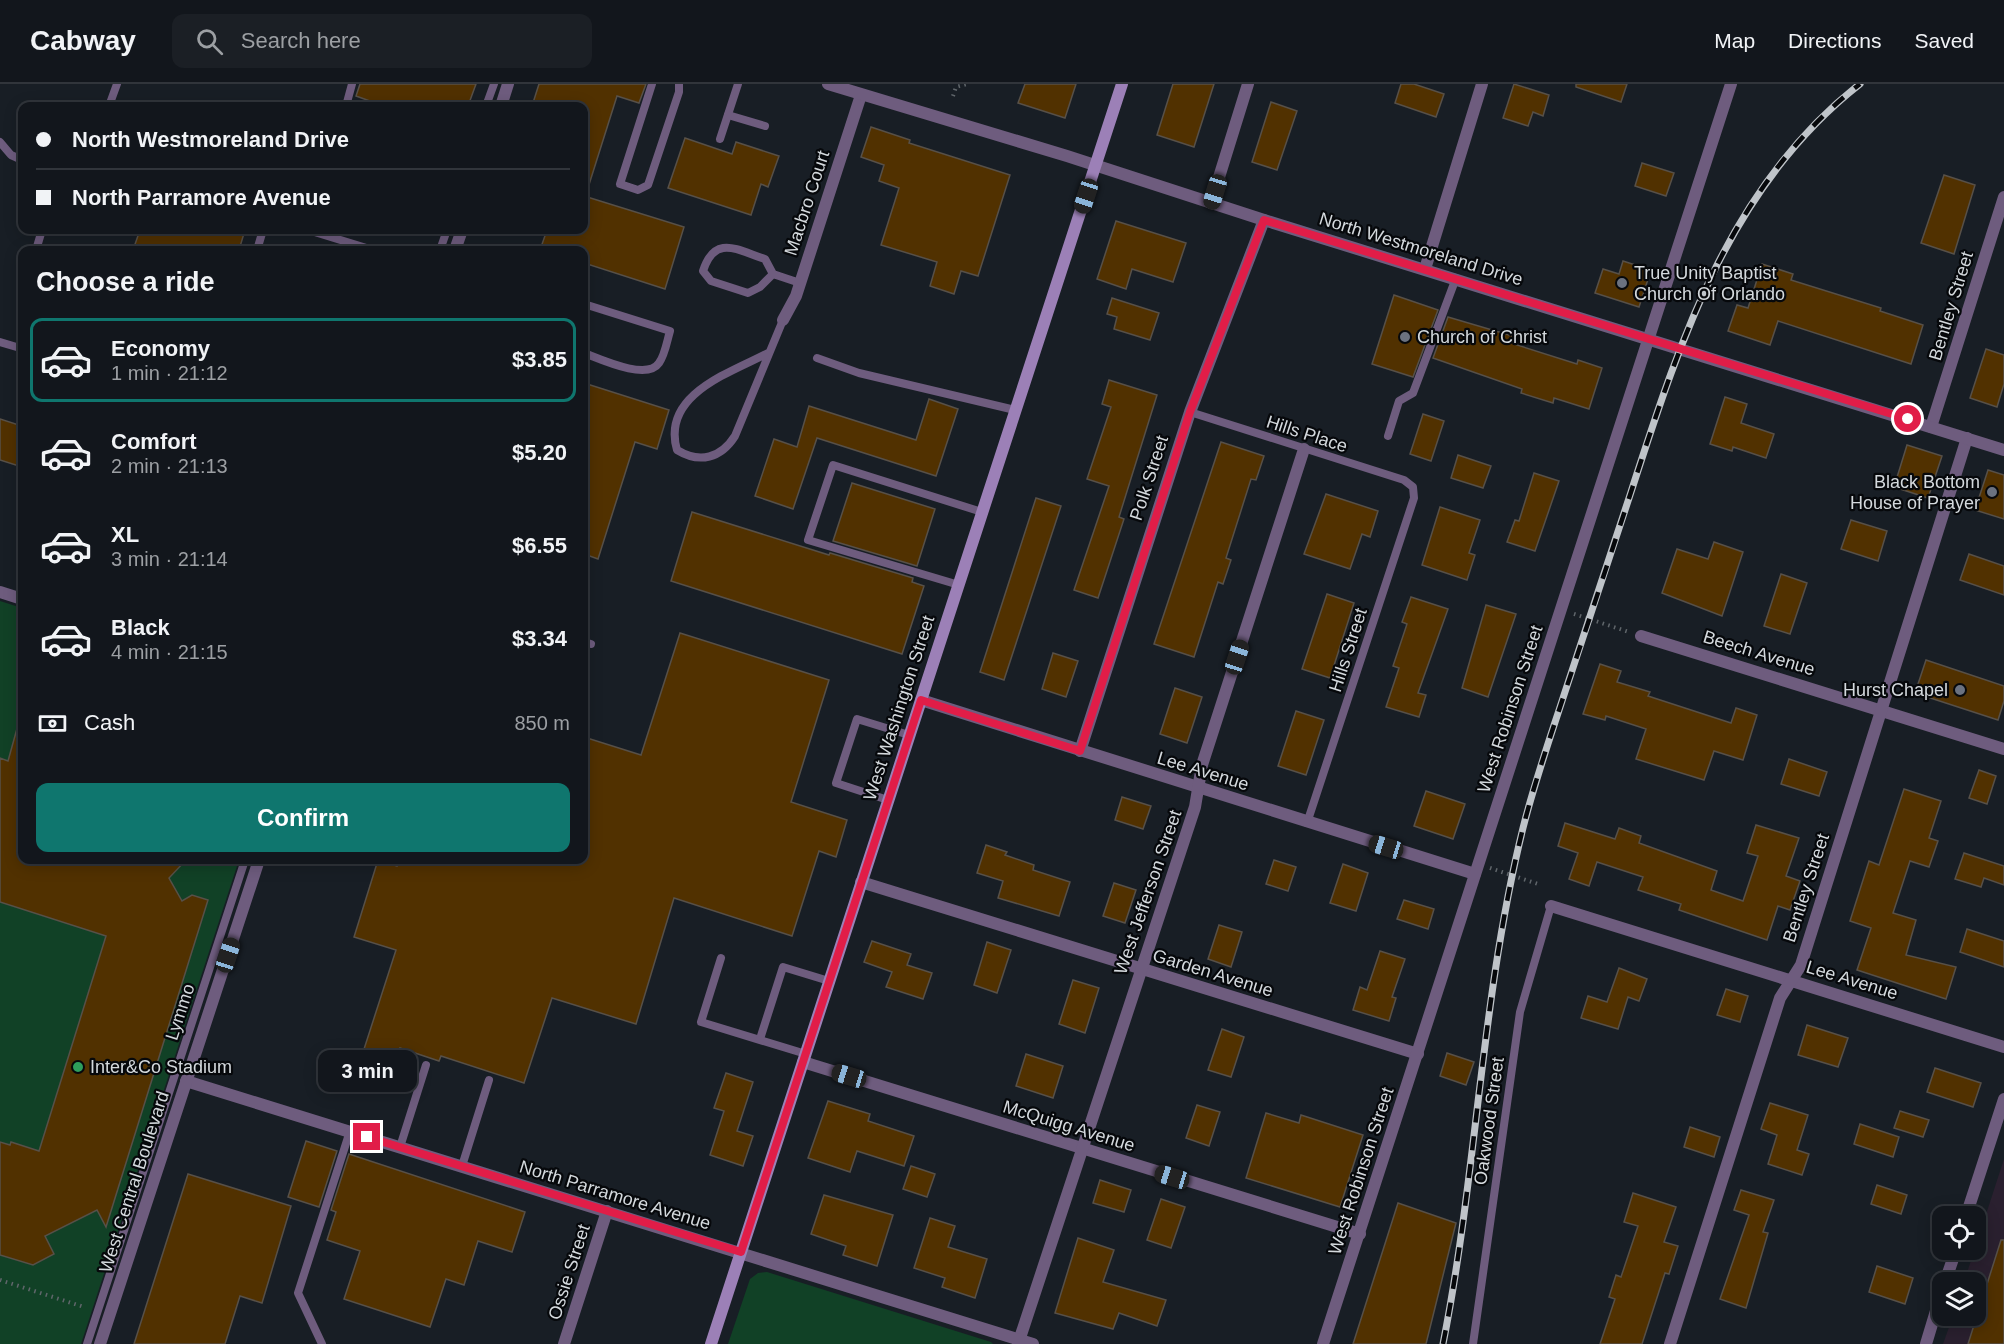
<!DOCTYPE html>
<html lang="en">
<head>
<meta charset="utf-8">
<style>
	body { margin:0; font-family:Arial,sans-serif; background:#1b1f25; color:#f1f3f6; height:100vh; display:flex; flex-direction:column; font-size:22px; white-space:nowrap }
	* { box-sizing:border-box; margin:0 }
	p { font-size:20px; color:#9c9fa3 }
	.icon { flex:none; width:33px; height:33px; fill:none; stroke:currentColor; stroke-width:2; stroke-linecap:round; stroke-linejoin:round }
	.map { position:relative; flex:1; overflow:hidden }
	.sheet { position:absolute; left:18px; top:162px; width:570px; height:618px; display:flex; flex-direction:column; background:#12161c; border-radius:12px; box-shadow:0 3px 15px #0003,0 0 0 2px #31353b }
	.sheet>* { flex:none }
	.hud { position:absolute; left:18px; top:18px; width:570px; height:132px; border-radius:12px; box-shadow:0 3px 15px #0003,0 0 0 2px #31353b; display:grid; align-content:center; height:132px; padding:0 18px; background:#12161c }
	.tools { position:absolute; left:1932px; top:1122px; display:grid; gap:12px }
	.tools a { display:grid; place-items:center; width:54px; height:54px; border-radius:12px; background:#12161c; box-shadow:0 3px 15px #0003,0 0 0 2px #31353b; font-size:30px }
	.end { position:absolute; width:27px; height:27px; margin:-14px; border:8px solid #e11d48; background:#fff; box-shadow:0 0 0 3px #fff }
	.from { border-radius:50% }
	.bubble { position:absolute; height:42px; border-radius:12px; background:#12161c; box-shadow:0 3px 15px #0003,0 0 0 2px #31353b; font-size:20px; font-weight:700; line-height:42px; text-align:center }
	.car { position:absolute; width:18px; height:36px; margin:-18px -9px; border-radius:8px; box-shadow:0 0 4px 2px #0007; background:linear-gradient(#222 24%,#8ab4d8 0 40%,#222 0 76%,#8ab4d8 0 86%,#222 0) }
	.hud b { display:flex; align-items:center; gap:21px; height:57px; font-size:22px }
	.hud b+b { border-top:2px solid #31353b }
	.hud i { width:15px; height:15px; background:#f1f3f6 }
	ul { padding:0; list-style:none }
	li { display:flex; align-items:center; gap:18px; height:84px; margin:0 12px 9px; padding:0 6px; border:3px solid transparent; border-radius:12px }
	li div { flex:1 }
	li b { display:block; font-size:22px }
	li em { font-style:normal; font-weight:700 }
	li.selected { border-color:#0f766e }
	li>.icon { width:54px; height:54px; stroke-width:1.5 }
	h2 { padding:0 18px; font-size:27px; line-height:72px }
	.pay { display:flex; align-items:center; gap:15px; height:66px; padding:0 18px; font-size:22px }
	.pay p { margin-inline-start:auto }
	.button { display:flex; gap:12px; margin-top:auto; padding:12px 18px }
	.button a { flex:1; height:69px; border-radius:12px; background:#0f766e; color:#fff; font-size:24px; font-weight:700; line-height:69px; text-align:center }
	header { display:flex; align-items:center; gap:36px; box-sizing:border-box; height:84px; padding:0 30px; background:#12161c; border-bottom:2px solid #31353b }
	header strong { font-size:28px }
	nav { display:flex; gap:33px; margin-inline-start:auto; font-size:21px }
	.search { width:420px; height:54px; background:#1b1f25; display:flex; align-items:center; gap:15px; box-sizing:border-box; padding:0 21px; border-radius:12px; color:#9c9fa3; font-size:22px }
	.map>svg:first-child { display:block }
</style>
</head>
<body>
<header>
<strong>Cabway</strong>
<div class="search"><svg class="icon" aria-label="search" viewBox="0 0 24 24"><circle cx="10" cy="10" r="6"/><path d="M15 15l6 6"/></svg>Search here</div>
<nav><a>Map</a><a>Directions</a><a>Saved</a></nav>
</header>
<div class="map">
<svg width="2004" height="1260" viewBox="0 0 2004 1260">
	<rect width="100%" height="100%" fill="#181e25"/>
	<path fill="#2a202f" d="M2004,1075V1260H1943L1953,1232H1976V1198H1964Z"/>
	<g fill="#114126">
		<path d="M0,517L22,524V776H239L81,1260H0Z"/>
		<path d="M767,1188L991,1258L993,1260H728L750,1195L758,1189Z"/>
	</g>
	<g fill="#513100" stroke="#575048" stroke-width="1.5">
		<path d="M360,0H476L468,22H377L378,20L356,12Z"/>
		<path d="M539,0H646L639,19L617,12L587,107L584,106V22H532Z"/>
		<path d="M1025,0H1076L1065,34L1018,19Z"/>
		<path d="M1173,0H1214L1194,63L1157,51Z"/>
		<path d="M1401,0H1414L1444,10L1436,33L1395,19Z"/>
		<path d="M1514,0L1549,11L1543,32L1533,28L1528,42L1503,34Z"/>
		<path d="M1576,0H1627L1621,18L1576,3Z"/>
		<path d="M1271,18L1297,27L1277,86L1252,78Z"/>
		<path d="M871,43L910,56L909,59L1010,91L978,192L961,187L954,210L930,202L937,178L881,161L899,104L879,97L884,81L861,73Z"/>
		<path d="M685,54L732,70L736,58L779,72L768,103L761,100L751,131L668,104Z"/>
		<path d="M1642,79L1674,89L1666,112L1635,102Z"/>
		<path d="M1944,91L1975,101L1954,170L1921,159Z"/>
		<path d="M584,112L684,143L665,205L584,179V166H540L547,146H584Z"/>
		<path d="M1116,137L1186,159L1173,198L1132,185L1126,205L1097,195Z"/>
		<path d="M140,146H245L239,166H133Z"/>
		<path d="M1623,177L1651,186L1639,223L1595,209L1603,185L1619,190Z"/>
		<path d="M1762,180L1793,190L1791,196L1881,224L1880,227L1923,241L1911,280L1778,237L1770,261L1728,247L1737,221L1748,224Z"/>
		<path d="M1394,211L1438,226L1413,293L1372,280Z"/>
		<path d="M1112,214L1159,229L1150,256L1114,245L1117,233L1107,230Z"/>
		<path d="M1448,233L1516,253L1514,260L1577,280L1578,276L1602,284L1589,325L1554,314L1553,319L1521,309L1522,305L1433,274Z"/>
		<path d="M1986,265L2004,271V300L1997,323L1970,314Z"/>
		<path d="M1109,296L1157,311L1119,433L1124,435L1098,514L1074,506L1109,402L1087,395L1111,323L1102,320Z"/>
		<path d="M584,299L669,326L657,365L635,358L598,475L584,470Z"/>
		<path d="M1725,313L1747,320L1741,339L1774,350L1766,374L1733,363L1732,367L1710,360Z"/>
		<path d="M929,315L958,325L936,392L817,354L793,425L755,412L774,355L797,363L809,322L916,356Z"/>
		<path d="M1423,330L1444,337L1431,377L1410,370Z"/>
		<path d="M0,335L22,342V383L0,376Z"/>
		<path d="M1221,358L1264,372L1256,396L1251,395L1226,474L1231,476L1223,500L1218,498L1194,573L1154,560Z"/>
		<path d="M1907,361L1942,372L1928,414L1894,403Z"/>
		<path d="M1458,371L1491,382L1483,404L1451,394Z"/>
		<path d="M1988,386L2004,391V435L1975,426Z"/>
		<path d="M1534,389L1559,397L1535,467L1507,458L1515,436L1519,437Z"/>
		<path d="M852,399L935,425L917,482L833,457Z"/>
		<path d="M1326,410L1378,427L1370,453L1362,450L1350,485L1304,470Z"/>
		<path d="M1036,414L1061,422L1004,596L980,588Z"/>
		<path d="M1440,423L1480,436L1469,469L1475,471L1467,496L1422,481Z"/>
		<path d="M692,428L829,471L830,469L913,494L912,498L924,502L902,570L671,497Z"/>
		<path d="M1851,436L1887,447L1878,477L1841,465Z"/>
		<path d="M1714,458L1743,468L1722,532L1662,509L1677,465L1708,475Z"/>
		<path d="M1969,470L2004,482V511L1960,496Z"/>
		<path d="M1781,490L1807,499L1790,550L1764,542Z"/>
		<path d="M1327,510L1354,519L1330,594L1302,585Z"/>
		<path d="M1411,513L1448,525L1418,609L1426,611L1419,633L1386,623L1399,584L1393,582L1407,540L1402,538Z"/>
		<path d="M1486,521L1516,530L1488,613L1462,604Z"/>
		<path d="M680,549L829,596L791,718L847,736L836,773L819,767L792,852L674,814L636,940L552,914L524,999L441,972L439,977L400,964L387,1004L355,993L396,866L354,853L378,776L397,782L399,776H584V653L641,671Z"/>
		<path d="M1053,569L1078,577L1066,613L1042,605Z"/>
		<path d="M1926,576L2004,602V617L1998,636L1915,609Z"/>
		<path d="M1600,580L1621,587L1617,598L1650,608L1648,612L1731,639L1736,624L1757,631L1743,676L1714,667L1704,696L1636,675L1646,645L1606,632L1605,636L1583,630Z"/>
		<path d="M1175,604L1202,613L1187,659L1160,650Z"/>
		<path d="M1296,627L1324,636L1306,691L1278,682Z"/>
		<path d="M18,641L22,642V776H186L169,794L182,817L192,811L208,816L106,1143L97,1126L45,1152L54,1170L33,1181L0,1171V1058L10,1061L11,1058L39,1067L106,852L0,818V674L8,677Z"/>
		<path d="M1789,675L1827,688L1819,712L1781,700Z"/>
		<path d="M1979,686L1996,692L1987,720L1969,714Z"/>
		<path d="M1904,705L1941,717L1929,754L1938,757L1929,783L1910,777L1893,829L1916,836L1906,871L1956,883L1946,915L1857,886L1871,844L1850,837L1869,777L1879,781Z"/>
		<path d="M1426,707L1465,720L1453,755L1414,742Z"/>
		<path d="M1122,713L1151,722L1143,745L1115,736Z"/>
		<path d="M1565,739L1615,755L1619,744L1641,752L1639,759L1717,787L1711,806L1743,817L1758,772L1747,769L1756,741L1799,754L1786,792L1800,797L1790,826L1778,822L1767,856L1679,826L1681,820L1638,806L1643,793L1597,778L1589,802L1569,795L1578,769L1558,762Z"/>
		<path d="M986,761L1007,768L1005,771L1034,781L1033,786L1070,798L1059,832L998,814L1003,797L977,789Z"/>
		<path d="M1964,769L2004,782V801L1984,794L1981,803L1955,795Z"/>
		<path d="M1274,776L1296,783L1288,807L1266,800Z"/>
		<path d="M1343,780L1368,789L1356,827L1330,819Z"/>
		<path d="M1114,799L1136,806L1125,839L1103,832Z"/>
		<path d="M1404,816L1434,825L1428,845L1397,835Z"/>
		<path d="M1219,841L1242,848L1231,883L1208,875Z"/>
		<path d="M1967,845L2004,857V883L1960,868Z"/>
		<path d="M872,857L911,870L907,881L932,889L923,915L886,903L892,888L864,878Z"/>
		<path d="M987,858L1011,866L997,909L974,901Z"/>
		<path d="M1380,867L1405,875L1392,913L1396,914L1389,937L1353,926L1360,903L1367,906Z"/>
		<path d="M1619,884L1647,895L1639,917L1628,913L1618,945L1581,934L1588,912L1607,918Z"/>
		<path d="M1073,896L1099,904L1085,949L1059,940Z"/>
		<path d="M1726,905L1748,912L1740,938L1717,931Z"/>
		<path d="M1807,941L1848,954L1838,983L1798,971Z"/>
		<path d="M1222,945L1244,953L1231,993L1208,986Z"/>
		<path d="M1447,969L1474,978L1466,1001L1440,992Z"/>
		<path d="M1026,970L1063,982L1053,1014L1016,1002Z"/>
		<path d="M1935,984L1981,999L1973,1023L1927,1008Z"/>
		<path d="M726,989L753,998L737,1047L753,1052L743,1082L710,1071L724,1027L714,1024Z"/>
		<path d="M828,1017L870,1030L868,1037L914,1052L904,1082L857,1067L850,1088L808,1074Z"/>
		<path d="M1770,1019L1808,1031L1797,1066L1809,1070L1802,1091L1768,1080L1777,1051L1761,1045Z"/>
		<path d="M1197,1021L1220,1028L1209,1062L1186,1054Z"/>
		<path d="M1900,1027L1929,1036L1923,1053L1894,1044Z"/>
		<path d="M1266,1029L1299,1039L1301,1031L1363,1051L1340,1123L1246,1094Z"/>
		<path d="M1860,1040L1899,1053L1893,1073L1854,1060Z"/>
		<path d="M1690,1043L1720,1053L1714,1073L1684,1063Z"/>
		<path d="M306,1057L337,1067L319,1123L288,1113Z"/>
		<path d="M349,1070L525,1128L512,1168L478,1157L464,1201L446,1195L430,1243L344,1215L360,1167L327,1156L336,1128L331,1126Z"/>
		<path d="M911,1082L935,1090L927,1113L903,1105Z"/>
		<path d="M188,1090L291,1122L262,1219L240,1212L225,1260H134Z"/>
		<path d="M1100,1096L1131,1106L1124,1128L1093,1119Z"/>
		<path d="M1877,1101L1907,1111L1901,1130L1871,1120Z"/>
		<path d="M1741,1106L1774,1116L1763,1148L1768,1149L1746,1224L1720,1215L1749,1131L1734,1126Z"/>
		<path d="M1633,1109L1676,1123L1664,1158L1678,1162L1669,1190L1665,1189L1642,1260H1600L1615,1215L1609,1213L1616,1191L1621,1193L1638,1142L1624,1138Z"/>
		<path d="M824,1111L893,1131L877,1182L843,1171L846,1162L811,1150Z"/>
		<path d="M1161,1115L1185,1123L1171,1164L1147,1156Z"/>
		<path d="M1398,1119L1456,1139L1426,1260H1353Z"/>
		<path d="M930,1134L955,1142L948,1163L987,1175L975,1214L942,1203L945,1194L914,1184Z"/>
		<path d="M1078,1154L1114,1166L1103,1198L1166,1216L1157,1242L1119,1229L1113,1245L1055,1229Z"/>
		<path d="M2001,1156H2004V1260H1968Z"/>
		<path d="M1877,1182L1913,1194L1905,1220L1869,1208Z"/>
	</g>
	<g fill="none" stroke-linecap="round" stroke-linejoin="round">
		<g stroke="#60666b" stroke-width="4" stroke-dasharray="1.5 4.5" stroke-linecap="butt">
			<path d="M953,12L956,3L967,0"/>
			<path d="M1574,530L1629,548"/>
			<path d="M1490,784L1538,800"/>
			<path d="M0,1196L84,1223"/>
		</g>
		<g stroke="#6e5c7e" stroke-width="8">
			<path d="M652,0L620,100L638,106L648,101L679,8V0"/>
			<path d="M109,22L117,0"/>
			<path d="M346,22L352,0"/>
			<path d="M486,22L494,0"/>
			<path d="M728,31L765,42"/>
			<path d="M720,55L738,0"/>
			<path d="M0,58L11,71L22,76"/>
			<path d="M308,146L373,166"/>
			<path d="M36,166L42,146"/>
			<path d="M257,166L263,146"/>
			<path d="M440,166L447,146"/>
			<path d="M773,190L760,203L748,209L711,197L703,187C715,150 737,166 765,175L773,190L800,199"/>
			<path d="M22,208V211"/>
			<path d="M584,220L670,247C667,257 665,271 659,279C647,297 600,275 584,269"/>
			<path d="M0,258L20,264L22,257"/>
			<path d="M768,269C729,289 661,311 677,366C700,380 721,374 735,352L783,236"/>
			<path d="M817,274L859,289L1015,326"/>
			<path d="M1190,328L1404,396L1413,403L1414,414L1307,739"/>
			<path d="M1388,352L1399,317L1413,309L1456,194"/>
			<path d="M959,501L808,456L833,381L982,428"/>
			<path d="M584,558L591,560"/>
			<path d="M888,716L836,699L857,635L909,651"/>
			<path d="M721,874L701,938L806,970"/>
			<path d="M760,955L783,883L829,897"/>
			<path d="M400,1063L426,981"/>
			<path d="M462,1082L489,996"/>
			<path d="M87,1260L245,776"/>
			<path d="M322,1260L298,1209L350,1047"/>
			<path d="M1473,1260L1520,928L1551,822"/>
		</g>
		<g stroke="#6e5c7e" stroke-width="12">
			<path d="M1211,119L1248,0"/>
			<path d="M1425,185L1482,0"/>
			<path d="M783,236L796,212L861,11"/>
			<path d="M1931,343L2004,113"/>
			<path d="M0,508L22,515"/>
			<path d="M1641,552L2004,665"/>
			<path d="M921,616L1475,790"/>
			<path d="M1080,667L1190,328L1264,136"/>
			<path d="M861,798L1418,970"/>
			<path d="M1551,822L2004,963"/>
			<path d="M803,978L1360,1150"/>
			<path d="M1966,1132L2004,1015"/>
			<path d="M1945,1198L1956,1166"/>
			<path d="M564,1260L607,1127"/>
			<path d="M1018,1260L1195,723L1202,681L1304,365"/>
			<path d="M1670,1260L1780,914L1801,881L1967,354"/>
			<path d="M1926,1260L1942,1207"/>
		</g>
		<g stroke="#6e5c7e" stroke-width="12">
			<path d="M828,0L1067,72L1264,136L2004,366"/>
			<path d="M501,22L508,0"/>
			<path d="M455,166L462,146"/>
			<path d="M186,997L1033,1260"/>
			<path d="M100,1260L259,776"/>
			<path d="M1323,1260L1731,0"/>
		</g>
		<path stroke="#9c80b7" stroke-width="12" d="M711,1260L1122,0"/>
		<defs>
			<path id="rail" d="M1443,1260C1477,1089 1481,913 1523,744C1534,700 1549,657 1563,614C1586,545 1609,476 1631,408C1680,257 1729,102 1860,0"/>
		</defs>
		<use href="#rail" stroke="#bfc4c9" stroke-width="7"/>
		<use href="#rail" stroke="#06080b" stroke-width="4.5" stroke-dasharray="14" stroke-linecap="butt"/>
	</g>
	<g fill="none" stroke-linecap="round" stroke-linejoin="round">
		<path stroke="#e11d48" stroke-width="8" d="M367,1053L741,1168L921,616L1080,667L1190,328L1264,136L1908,335"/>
	</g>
	<g fill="#6b7280" stroke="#06080b" stroke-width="2">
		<circle cx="1622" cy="199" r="6"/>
		<circle cx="1405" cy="253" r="6"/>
		<circle cx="1992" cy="408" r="6"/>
		<circle cx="1960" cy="606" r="6"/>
	</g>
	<circle fill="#2e9e5b" stroke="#06080b" stroke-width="2" cx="78" cy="983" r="6"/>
	<g text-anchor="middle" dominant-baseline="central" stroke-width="4.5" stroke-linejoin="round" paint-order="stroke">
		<g font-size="18" fill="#d4d9dd" stroke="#06080b">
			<text transform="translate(807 119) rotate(-72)">Macbro Court</text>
			<text transform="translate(1421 165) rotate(17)">North Westmoreland Drive</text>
			<text transform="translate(1951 222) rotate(-73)">Bentley Street</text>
			<text transform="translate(1307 350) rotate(18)">Hills Place</text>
			<text transform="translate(1149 394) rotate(-72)">Polk Street</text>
			<text transform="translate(1348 566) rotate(-72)">Hills Street</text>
			<text transform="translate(1759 569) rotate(17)">Beech Avenue</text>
			<text transform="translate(899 624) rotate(-72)">West Washington Street</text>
			<text transform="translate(1510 625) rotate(-72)">West Robinson Street</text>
			<text transform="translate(1203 687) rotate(17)">Lee Avenue</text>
			<text transform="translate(1806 804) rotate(-72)">Bentley Street</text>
			<text transform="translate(1148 808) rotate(-71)">West Jefferson Street</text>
			<text transform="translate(1213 889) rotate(17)">Garden Avenue</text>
			<text transform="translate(1852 896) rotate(17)">Lee Avenue</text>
			<text transform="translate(180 928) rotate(-72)">Lymmo</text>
			<text transform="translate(1489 1037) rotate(-82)">Oakwood Street</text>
			<text transform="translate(1069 1042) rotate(17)">McQuigg Avenue</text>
			<text transform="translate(1361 1087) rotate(-72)">West Robinson Street</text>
			<text transform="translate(134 1098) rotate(-72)">West Central Boulevard</text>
			<text transform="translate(615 1111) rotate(17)">North Parramore Avenue</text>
			<text transform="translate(569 1188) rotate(-72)">Ossie Street</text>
		</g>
		<g font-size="18" fill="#d4d9dd" stroke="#06080b" text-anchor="start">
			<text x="1634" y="189">True Unity Baptist<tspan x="1634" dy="21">Church Of Orlando</tspan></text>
			<text x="1417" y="253">Church of Christ</text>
			<text x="1980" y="398" text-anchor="end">Black Bottom<tspan x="1980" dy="21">House of Prayer</tspan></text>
			<text x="1948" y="606" text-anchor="end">Hurst Chapel</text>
			<text x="90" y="983">Inter&amp;Co Stadium</text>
		</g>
	</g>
</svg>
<div class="tools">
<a><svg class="icon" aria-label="locate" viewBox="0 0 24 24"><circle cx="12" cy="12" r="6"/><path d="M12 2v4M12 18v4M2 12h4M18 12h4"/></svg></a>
<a><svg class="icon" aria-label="layers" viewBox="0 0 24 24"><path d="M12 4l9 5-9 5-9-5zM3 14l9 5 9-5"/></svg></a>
</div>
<i class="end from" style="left:1908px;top:335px"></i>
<i class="end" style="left:367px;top:1053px"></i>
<div class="bubble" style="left:318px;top:966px;width:99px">3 min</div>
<i class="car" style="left:1215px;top:108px;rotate:197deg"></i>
<i class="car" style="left:1086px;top:112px;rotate:198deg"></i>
<i class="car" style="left:1237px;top:573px;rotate:18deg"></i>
<i class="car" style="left:1386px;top:763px;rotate:287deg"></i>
<i class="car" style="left:228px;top:871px;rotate:18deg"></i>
<i class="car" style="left:849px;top:992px;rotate:287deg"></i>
<i class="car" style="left:1172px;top:1093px;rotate:287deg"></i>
<div class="hud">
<b><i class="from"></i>North Westmoreland Drive</b>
<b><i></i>North Parramore Avenue</b>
</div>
<section class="sheet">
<h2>Choose a ride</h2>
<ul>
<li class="selected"><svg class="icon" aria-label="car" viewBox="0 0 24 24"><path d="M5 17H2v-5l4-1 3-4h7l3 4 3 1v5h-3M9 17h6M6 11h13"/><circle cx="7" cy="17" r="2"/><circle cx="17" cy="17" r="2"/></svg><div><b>Economy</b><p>1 min · 21:12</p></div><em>$3.85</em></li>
<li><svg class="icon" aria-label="car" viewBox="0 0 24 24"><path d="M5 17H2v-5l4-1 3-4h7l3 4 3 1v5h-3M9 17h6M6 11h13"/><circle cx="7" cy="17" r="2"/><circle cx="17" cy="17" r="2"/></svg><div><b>Comfort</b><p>2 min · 21:13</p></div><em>$5.20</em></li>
<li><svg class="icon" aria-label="car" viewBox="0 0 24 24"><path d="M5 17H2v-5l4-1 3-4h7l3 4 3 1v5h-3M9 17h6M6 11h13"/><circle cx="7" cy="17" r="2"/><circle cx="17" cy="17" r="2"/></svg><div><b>XL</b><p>3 min · 21:14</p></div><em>$6.55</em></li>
<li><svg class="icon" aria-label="car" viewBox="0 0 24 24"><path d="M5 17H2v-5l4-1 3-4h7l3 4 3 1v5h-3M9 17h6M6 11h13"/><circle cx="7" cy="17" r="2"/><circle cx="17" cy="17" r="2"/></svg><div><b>Black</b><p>4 min · 21:15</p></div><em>$3.34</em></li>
</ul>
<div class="pay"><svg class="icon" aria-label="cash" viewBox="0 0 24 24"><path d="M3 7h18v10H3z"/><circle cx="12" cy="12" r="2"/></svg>Cash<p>850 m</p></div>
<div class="button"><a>Confirm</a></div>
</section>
</div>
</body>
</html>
